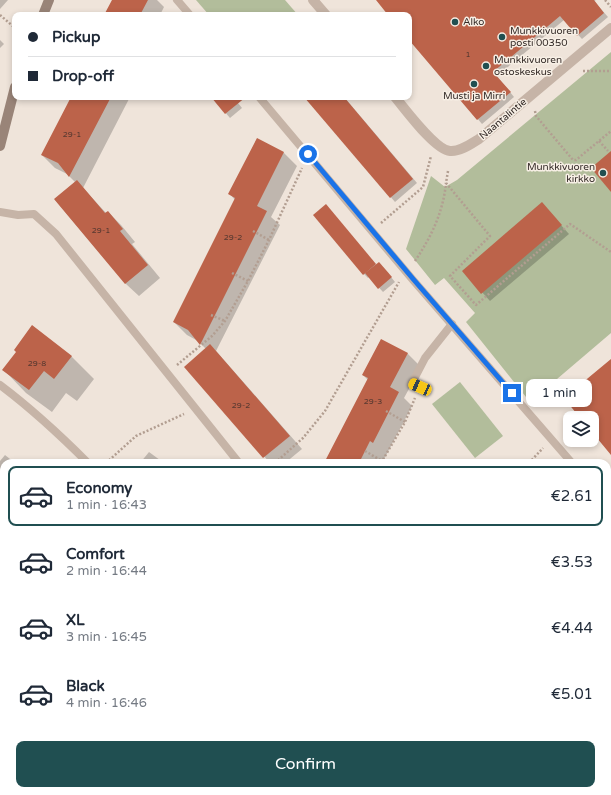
<!DOCTYPE html>
<html lang="en">
<head>
<meta charset="utf-8">
<style>
	body { margin:0; font-family:"Varela Round",sans-serif; background:#f6f6f7; color:#1f2937; height:100vh; display:flex; flex-direction:column; font-size:15px; white-space:nowrap }
	* { box-sizing:border-box; margin:0 }
	p { font-size:13px; color:#747a83 }
	.icon { flex:none; width:22px; height:22px; fill:none; stroke:currentColor; stroke-width:2; stroke-linecap:round; stroke-linejoin:round }
	.map { position:relative; flex:1; overflow:hidden }
	.drawer { position:absolute; left:0px; top:459px; width:611px; height:336px; display:flex; flex-direction:column; background:#fff; border-radius:12px 12px 0 0; box-shadow:0 2px 6px #0003 }
	.drawer>* { flex:none }
	.hud { position:absolute; left:12px; top:12px; width:400px; height:88px; border-radius:8px; box-shadow:0 2px 6px #0003; display:grid; align-content:center; height:88px; padding:0 16px; background:#fff }
	.tools { position:absolute; left:563px; top:411px; display:grid; gap:8px }
	.tools a { display:grid; place-items:center; width:36px; height:36px; border-radius:8px; background:#fff; box-shadow:0 2px 6px #0003; font-size:20px }
	.end { position:absolute; width:18px; height:18px; margin:-9px; border:5px solid #1a73e8; background:#fff; box-shadow:0 0 0 2px #fff }
	.from { border-radius:50% }
	.bubble { position:absolute; height:28px; border-radius:8px; background:#fff; box-shadow:0 2px 6px #0003; font-size:13px; font-weight:600; line-height:28px; text-align:center }
	.car { position:absolute; width:12px; height:24px; margin:-12px -6px; border-radius:5px; box-shadow:0 0 3px 1px #0007; background:linear-gradient(#f5c518 24%,#345 0 40%,#f5c518 0 76%,#345 0 86%,#f5c518 0) }
	.hud b { display:flex; align-items:center; gap:14px; height:38px; font-size:15px }
	.hud b+b { border-top:1px solid #e0e1e3 }
	.hud i { width:10px; height:10px; background:#1f2937 }
	ul { padding:7px 0 0; list-style:none }
	li { display:flex; align-items:center; gap:12px; height:60px; margin:0 8px 6px; padding:0 8px; border:2px solid transparent; border-radius:8px }
	li div { flex:1 }
	li b { display:block; font-size:15px }
	li em { font-style:normal; font-weight:600 }
	li.active { border-color:#204f51 }
	li>.icon { width:36px; height:36px; stroke-width:1.5 }
	.cta { display:flex; gap:8px; margin-top:auto; padding:8px 16px }
	.cta a { flex:1; height:46px; border-radius:8px; background:#204f51; color:#fff; font-size:16px; font-weight:600; line-height:46px; text-align:center }
	.map>svg:first-child { display:block }
</style>
</head>
<body>
<div class="map">
<svg width="611" height="795" viewBox="0 0 611 795">
	<rect width="100%" height="100%" fill="#efe4da"/>
	<g fill="#b2bd9b">
		<path d="M196,0H285L298,15H209Z"/>
		<path d="M611,52V333L530,402L466,322L475,313L444,278L435,285L406,249L431,176L445,187L457,180Z"/>
		<path d="M460,382L503,436L475,458L432,404Z"/>
	</g>
	<g fill="#0003">
		<path d="M0,0H8L0,9Z"/>
		<path d="M113,0H157L164,7L160,15H105Z"/>
		<path d="M377,0H596L594,1L608,17L582,39L564,20L497,76L514,97L482,124L409,38V15H390Z"/>
		<path d="M0,40L4,44L0,48Z"/>
		<path d="M72,97H130L83,188L106,213L108,212L121,225L135,242L132,244L160,278L139,296L126,284L55,200L75,182L67,174L55,168L42,155Z"/>
		<path d="M212,97H233L242,108L230,118Z"/>
		<path d="M305,97H344L417,183L395,202Z"/>
		<path d="M257,139L284,153L297,166L271,217L280,225L216,351L302,449L285,463H270L186,367L206,349L198,341L187,335L174,322L235,200L230,194Z"/>
		<path d="M542,204L569,234L490,301L463,271Z"/>
		<path d="M330,210L376,265L383,267L395,282L383,292L369,277L368,278L364,274Z"/>
		<path d="M381,340L408,354L421,367L404,398L412,406L382,463H325L368,380L363,375Z"/>
		<path d="M71,356L94,379L77,401L66,393L52,412L26,393L4,370Z"/>
		<path d="M149,452L164,463H140Z"/>
		<path d="M5,455L15,463H4V524L0,521V461Z"/>
		<path d="M607,540L611,544V565L607,561Z"/>
		<path d="M0,632L4,635V703L0,700Z"/>
		<path d="M611,775V795H600L603,791H607V782Z"/>
		<path d="M46,791H129L133,795H50Z"/>
		<path d="M199,791H247L246,795H198Z"/>
		<path d="M310,791H359L358,795H309Z"/>
		<path d="M516,791H561L563,793L561,795H519Z"/>
	</g>
	<g fill="#bc634a">
		<path d="M112,0H148L140,15H104Z"/>
		<path d="M376,0H594L604,13L577,36L560,16L493,72L511,92L477,120L409,40V15H388Z"/>
		<path d="M71,97H111L69,177L58,163L41,155Z"/>
		<path d="M211,97H246L225,114Z"/>
		<path d="M304,97H344L413,179L390,198Z"/>
		<path d="M257,138L284,152L257,206L267,211L200,345L188,330L173,322L235,198L228,194Z"/>
		<path d="M611,151V192L591,168Z"/>
		<path d="M77,180L105,213L108,211L123,229L120,231L148,265L125,284L54,199Z"/>
		<path d="M542,202L562,225L481,294L462,271Z"/>
		<path d="M326,204L376,264L363,275L313,215Z"/>
		<path d="M379,262L392,277L378,289L365,273Z"/>
		<path d="M32,325L72,356L54,379L44,371L29,390L2,370L16,352L14,350Z"/>
		<path d="M381,339L408,353L390,387L399,392L373,443L370,441L359,463H324L368,378L362,375Z"/>
		<path d="M210,344L290,436L263,458L184,367Z"/>
		<path d="M611,359V455L592,432V418H580L564,398Z"/>
	</g>
	<g fill="none" stroke-linecap="round" stroke-linejoin="round">
		<g stroke="#b29e91" stroke-width="2.5" stroke-dasharray="2 2" stroke-linecap="butt">
			<path d="M605,0L611,7"/>
			<path d="M0,15L15,28"/>
			<path d="M583,71H611"/>
			<path d="M535,111L536,116L573,160H576L611,131"/>
			<path d="M599,141L608,151"/>
			<path d="M448,171L446,183L490,236L450,276L476,305L570,224L611,252"/>
			<path d="M381,223L423,187L431,156"/>
			<path d="M253,231L269,240"/>
			<path d="M415,261C431,237 443,213 446,183"/>
			<path d="M232,273L248,281"/>
			<path d="M211,315L225,321"/>
			<path d="M177,365L212,336L225,321L248,281L269,240L302,168"/>
			<path d="M386,411L405,422"/>
			<path d="M365,451L382,461"/>
			<path d="M106,463L136,436L184,414"/>
			<path d="M275,463L303,438L325,411L399,282"/>
			<path d="M381,463L405,422L415,398"/>
			<path d="M529,463L543,448"/>
			<path d="M0,693H4"/>
			<path d="M124,795L125,791"/>
		</g>
		<g stroke="#c6b4a7" stroke-width="8">
			<path d="M177,0L190,15"/>
			<path d="M259,97L413,280L572,463"/>
			<path d="M0,212L18,215L34,214L56,234L239,463"/>
			<path d="M0,385C32,409 60,435 88,463"/>
			<path d="M420,387L412,383L425,358L452,324"/>
			<path d="M607,504L611,509"/>
			<path d="M0,565L4,568"/>
			<path d="M491,791L494,795"/>
		</g>
		<g stroke="#c6b4a7" stroke-width="10">
			<path d="M313,0L326,15"/>
			<path d="M395,97C406,110 435,150 450,151C460,152 471,144 479,139L611,28"/>
			<path d="M607,751L611,743"/>
			<path d="M585,795L587,791"/>
		</g>
		<g stroke="#998478" stroke-width="10">
			<path d="M43,15L49,0"/>
			<path d="M0,146L15,87"/>
		</g>
	</g>
	<g fill="none" stroke-linecap="round" stroke-linejoin="round">
		<path stroke="#1a73e8" stroke-width="5" d="M308,154L414,280L512,393"/>
	</g>
	<g fill="#204f51" stroke="#f7efe5" stroke-width="1.5">
		<circle cx="455" cy="22" r="4"/>
		<circle cx="502" cy="37" r="4"/>
		<circle cx="486" cy="66" r="4"/>
		<circle cx="474" cy="84" r="4"/>
		<circle cx="603" cy="173" r="4"/>
	</g>
	<g text-anchor="middle" dominant-baseline="central" stroke-width="3" stroke-linejoin="round" paint-order="stroke">
		<g font-size="8" fill="#553830">
			<text x="468" y="54">1</text>
			<text x="72" y="134">29-1</text>
			<text x="101" y="230">29-1</text>
			<text x="233" y="237">29-2</text>
			<text x="37" y="363">29-8</text>
			<text x="373" y="401">29-3</text>
			<text x="241" y="405">29-2</text>
		</g>
		<g font-size="10" fill="#332a27" stroke="#f7efe5" text-anchor="start">
			<text x="463" y="22">Alko</text>
			<text x="510" y="31">Munkkivuoren<tspan x="510" dy="12">posti 00350</tspan></text>
			<text x="494" y="60">Munkkivuoren<tspan x="494" dy="12">ostoskeskus</tspan></text>
			<text x="474" y="96" text-anchor="middle">Musti ja Mirri</text>
			<text x="595" y="167" text-anchor="end">Munkkivuoren<tspan x="595" dy="12">kirkko</tspan></text>
		</g>
		<g font-size="10" fill="#332a27" stroke="#f7efe5">
			<text transform="translate(503 119) rotate(-40)">Naantalintie</text>
		</g>
	</g>
</svg>
<div class="tools">
<a><svg class="icon" aria-label="layers" viewBox="0 0 24 24"><path d="M12 4l9 5-9 5-9-5zM3 14l9 5 9-5"/></svg></a>
</div>
<i class="end from" style="left:308px;top:154px"></i>
<i class="end" style="left:512px;top:393px"></i>
<div class="bubble" style="left:526px;top:379px;width:66px">1 min</div>
<i class="car" style="left:420px;top:387px;rotate:294deg"></i>
<div class="hud">
<b><i class="from"></i>Pickup</b>
<b><i></i>Drop-off</b>
</div>
<section class="drawer">
<ul>
<li class="active"><svg class="icon" aria-label="car" viewBox="0 0 24 24"><path d="M5 17H2v-5l4-1 3-4h7l3 4 3 1v5h-3M9 17h6M6 11h13"/><circle cx="7" cy="17" r="2"/><circle cx="17" cy="17" r="2"/></svg><div><b>Economy</b><p>1 min · 16:43</p></div><em>€2.61</em></li>
<li><svg class="icon" aria-label="car" viewBox="0 0 24 24"><path d="M5 17H2v-5l4-1 3-4h7l3 4 3 1v5h-3M9 17h6M6 11h13"/><circle cx="7" cy="17" r="2"/><circle cx="17" cy="17" r="2"/></svg><div><b>Comfort</b><p>2 min · 16:44</p></div><em>€3.53</em></li>
<li><svg class="icon" aria-label="car" viewBox="0 0 24 24"><path d="M5 17H2v-5l4-1 3-4h7l3 4 3 1v5h-3M9 17h6M6 11h13"/><circle cx="7" cy="17" r="2"/><circle cx="17" cy="17" r="2"/></svg><div><b>XL</b><p>3 min · 16:45</p></div><em>€4.44</em></li>
<li><svg class="icon" aria-label="car" viewBox="0 0 24 24"><path d="M5 17H2v-5l4-1 3-4h7l3 4 3 1v5h-3M9 17h6M6 11h13"/><circle cx="7" cy="17" r="2"/><circle cx="17" cy="17" r="2"/></svg><div><b>Black</b><p>4 min · 16:46</p></div><em>€5.01</em></li>
</ul>
<div class="cta"><a>Confirm</a></div>
</section>
</div>
</body>
</html>
